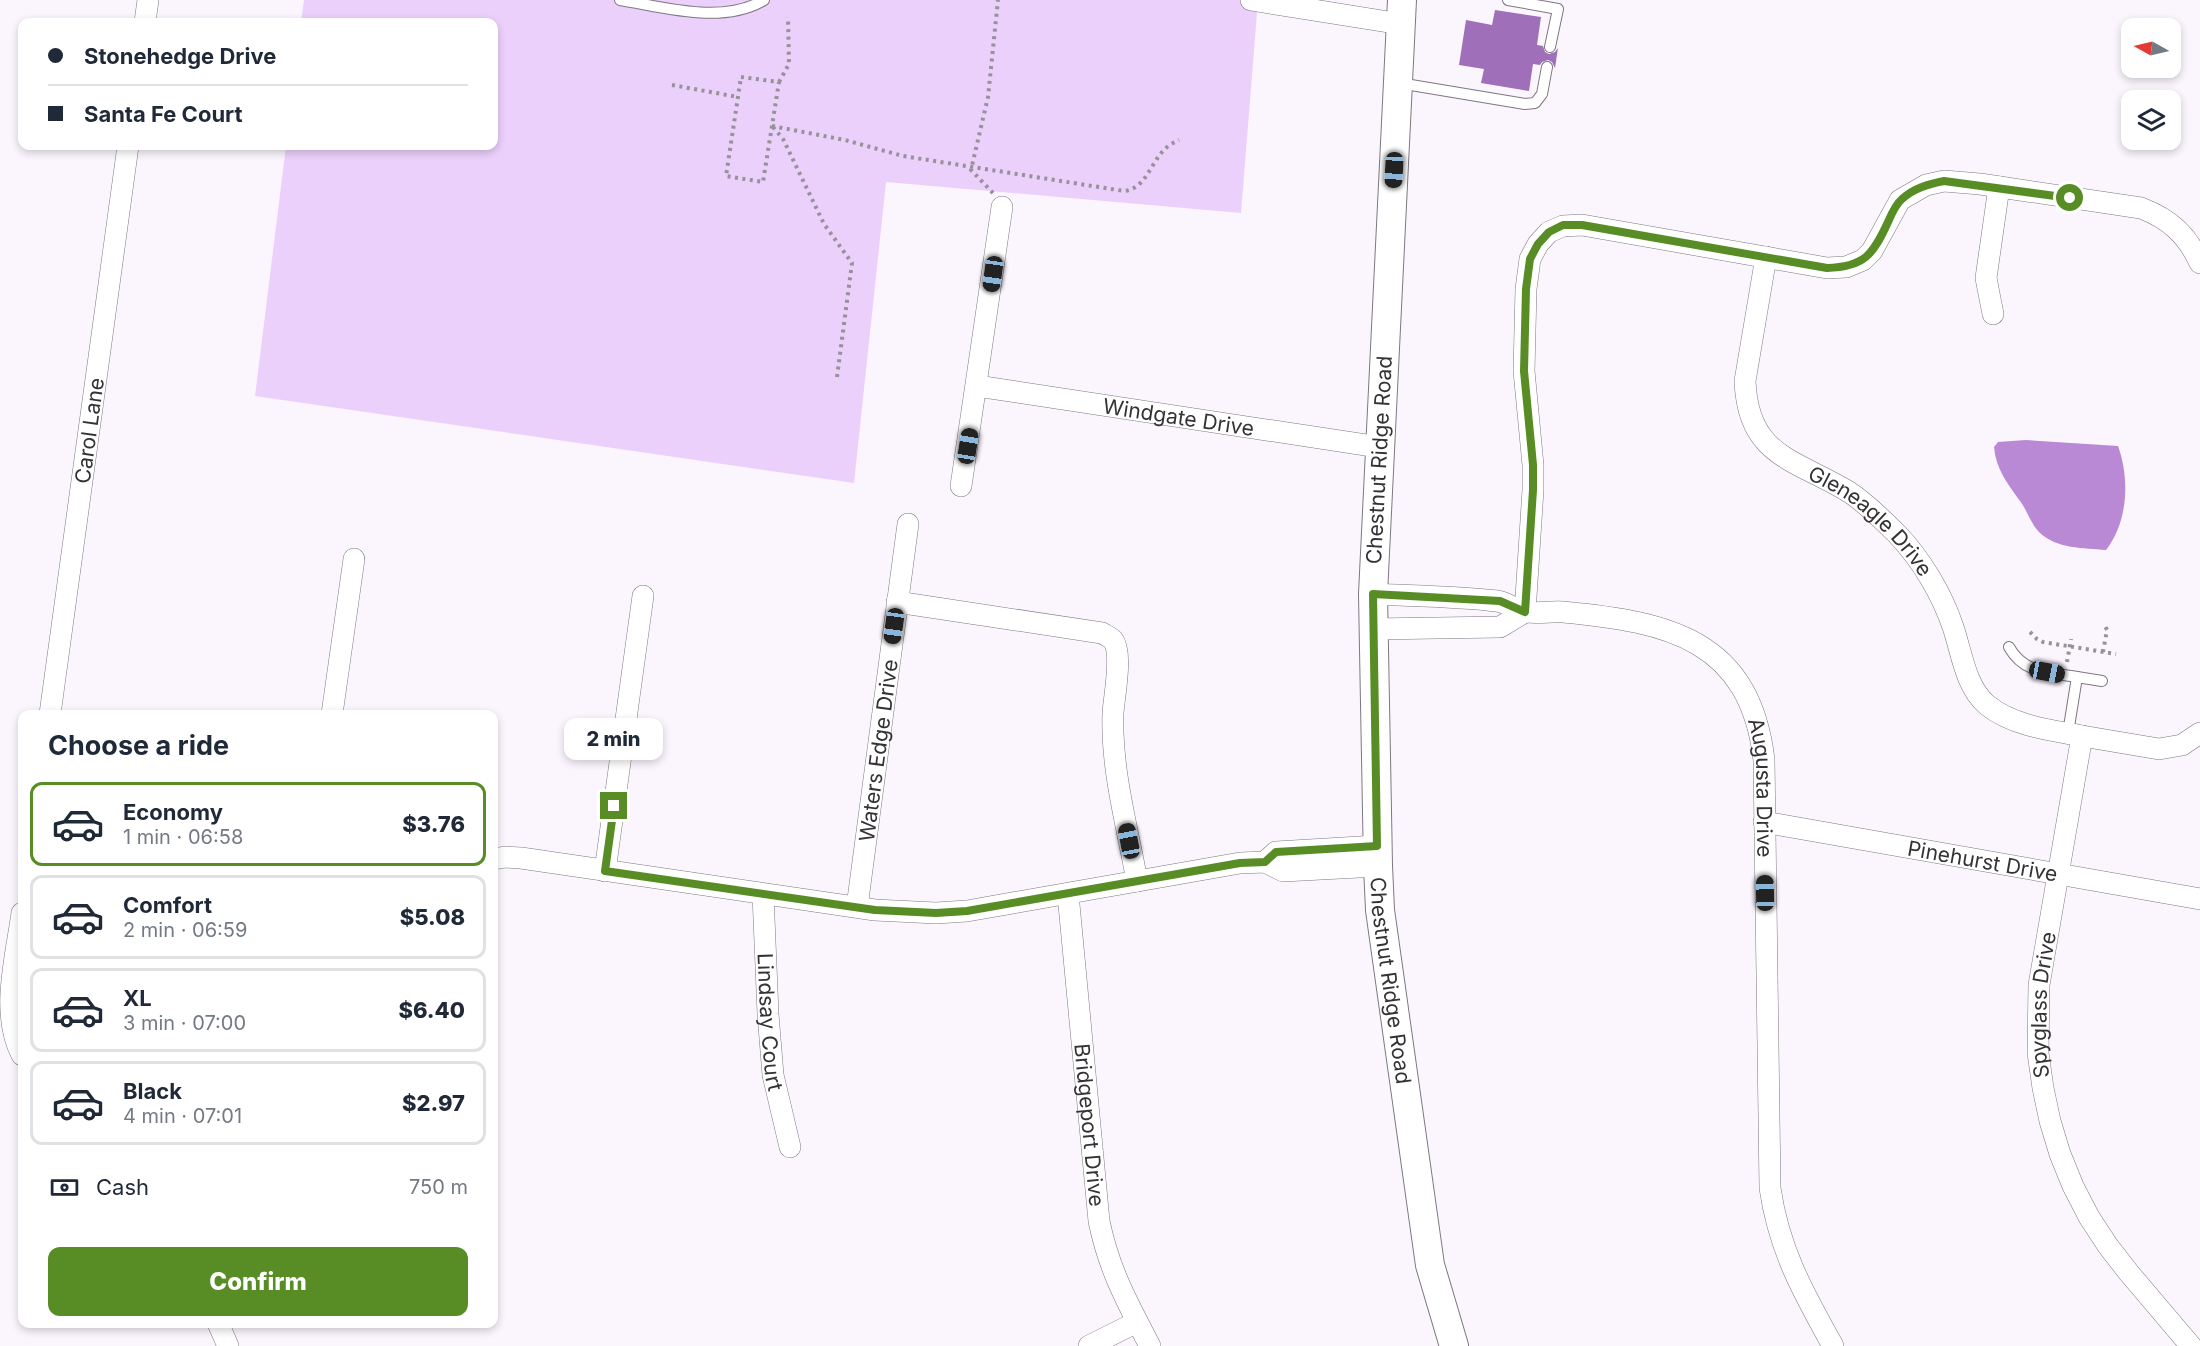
<!DOCTYPE html>
<html lang="en">
<head>
<meta charset="utf-8">
<style>
	body { margin:0; font-family:Inter,sans-serif; background:#f6f6f7; color:#1f2937; height:100vh; display:flex; flex-direction:column; font-size:22px; white-space:nowrap }
	* { box-sizing:border-box; margin:0 }
	p { font-size:20px; color:#747a83 }
	.icon { flex:none; width:33px; height:33px; fill:none; stroke:currentColor; stroke-width:2; stroke-linecap:round; stroke-linejoin:round }
	.map { position:relative; flex:1; overflow:hidden }
	.drawer { position:absolute; left:18px; top:710px; width:480px; height:618px; display:flex; flex-direction:column; background:#fff; border-radius:12px; box-shadow:0 3px 9px #0003 }
	.drawer>* { flex:none }
	.hud { position:absolute; left:18px; top:18px; width:480px; height:132px; border-radius:12px; box-shadow:0 3px 9px #0003; display:grid; align-content:center; height:132px; padding:0 30px; background:#fff }
	.needle { width:39px; rotate:278deg }
	.fabs { position:absolute; left:2121px; top:18px; display:grid; gap:12px }
	.fabs a { display:grid; place-items:center; width:60px; height:60px; border-radius:12px; background:#fff; box-shadow:0 3px 9px #0003; font-size:30px }
	.end { position:absolute; width:27px; height:27px; margin:-14px; border:8px solid #588d26; background:#fff; box-shadow:0 0 0 3px #fff }
	.from { border-radius:50% }
	.bubble { position:absolute; height:42px; border-radius:12px; background:#fff; box-shadow:0 3px 9px #0003; font-size:20px; font-weight:800; line-height:42px; text-align:center }
	.car { position:absolute; width:18px; height:36px; margin:-18px -9px; border-radius:8px; box-shadow:0 0 4px 2px #0007; background:linear-gradient(#222 24%,#8ab4d8 0 40%,#222 0 76%,#8ab4d8 0 86%,#222 0) }
	.hud b { display:flex; align-items:center; gap:21px; height:57px; font-size:22px }
	.hud b+b { border-top:2px solid #e0e1e3 }
	.hud i { width:15px; height:15px; background:#1f2937 }
	ul { padding:0; list-style:none }
	li { display:flex; align-items:center; gap:18px; height:84px; margin:0 12px 9px; padding:0 18px; border:3px solid #e0e1e3; border-radius:12px }
	li div { flex:1 }
	li b { display:block; font-size:22px }
	li em { font-style:normal; font-weight:800 }
	li.active { border-color:#588d26 }
	li>.icon { width:54px; height:54px; stroke-width:1.5 }
	h2 { padding:0 30px; font-size:27px; line-height:72px }
	.pay { display:flex; align-items:center; gap:15px; height:66px; padding:0 30px; font-size:22px }
	.pay p { margin-inline-start:auto }
	.primary-button { display:flex; gap:12px; margin-top:auto; padding:12px 30px }
	.primary-button a { flex:1; height:69px; border-radius:12px; background:#588d26; color:#fff; font-size:24px; font-weight:800; line-height:69px; text-align:center }
	.map>svg:first-child { display:block }
</style>
</head>
<body>
<div class="map">
<svg width="2200" height="1346" viewBox="0 0 2200 1346">
	<rect width="100%" height="100%" fill="#fbf5fe"/>
	<path fill="#ebd0fb" d="M304,0H1258L1241,213L886,182L854,483L255,396L286,146H494V22H301Z"/>
	<path fill="#ba89d6" d="M2026,440L2118,446C2130,479 2128,522 2106,550C2084,548 2056,549 2039,532C2031,524 2027,510 2020,501C2007,483 1996,469 1994,447L1998,442Z"/>
	<path fill="#9f6fb9" d="M1495,10L1541,17L1537,45L1543,46L1545,52L1549,54L1555,52L1558,48L1555,68L1552,62L1548,60L1542,62L1540,65L1533,64L1529,91L1481,83L1484,69L1459,65L1466,20L1492,25Z"/>
	<g fill="none" stroke-linecap="round" stroke-linejoin="round">
		<defs>
			<g id="lane">
				<path d="M620,0C664,7 722,25 764,0"/>
				<path d="M1508,0L1558,9L1550,47"/>
				<path d="M1399,83L1525,104L1535,103L1542,94L1547,67"/>
				<path d="M2009,647C2024,674 2049,672 2077,677"/>
				<path d="M2068,733L2077,677L2102,681"/>
			</g>
			<g id="street">
				<path d="M1251,0L1401,24"/>
				<path d="M145,22L148,0"/>
				<path id="s1" d="M1766,257L1745,381C1748,457 1795,459 1849,492C1866,503 1883,520 1897,534C1921,559 1942,594 1953,627C1962,653 1965,686 1987,705C2013,726 2050,730 2082,736"/>
				<path d="M1993,314L1986,278L1999,187"/>
				<path id="s2" d="M977,386L1379,447"/>
				<path d="M961,486L1002,207"/>
				<path id="s3" d="M1373,594C1414,596 1456,596 1497,601C1507,602 1516,611 1526,612C1538,614 1551,611 1563,612C1668,622 1750,639 1764,760L1770,1188C1779,1250 1803,1292 1833,1346"/>
				<path d="M897,602L1102,633C1105,635 1110,637 1113,640C1123,653 1114,697 1113,713C1111,770 1127,825 1137,881"/>
				<path d="M1525,612L1533,490V465L1524,371L1526,289L1530,259L1538,244L1549,232L1563,226L1582,225L1827,268L1846,267L1863,260L1872,251L1900,200L1926,185L1944,181L1980,184L2141,208C2170,219 2187,235 2200,263"/>
				<path d="M1374,629L1500,627L1525,612"/>
				<path id="s4" d="M50,714L128,146"/>
				<path d="M332,714L354,559"/>
				<path id="s5" d="M1764,822L2200,899"/>
				<path d="M494,859L505,857L521,858L875,910L936,913L967,911L1240,863L1265,862L1283,871L1378,866"/>
				<path d="M1265,862L1276,852L1377,846"/>
				<path d="M605,871L643,596"/>
				<path id="s6" d="M763,894L768,1014L773,1075L790,1147"/>
				<path id="s7" d="M1068,894L1099,1221C1109,1270 1127,1302 1150,1346"/>
				<path id="s8" d="M857,907L908,524"/>
				<path d="M22,913C16,957 0,1014 22,1055"/>
				<path d="M218,1323L228,1346"/>
				<path d="M1089,1346L1137,1322"/>
				<path id="s9" d="M2191,1346L2129,1273L2108,1246L2089,1217L2073,1186L2060,1154L2050,1121L2043,1088L2038,1053L2039,985L2082,736L2159,749L2182,745L2200,733"/>
			</g>
			<g id="secondary">
				<path id="s10" d="M1402,0L1373,594L1378,866L1380,910L1430,1265L1454,1346"/>
			</g>
		</defs>
		<use href="#lane" stroke="#7d7880" stroke-width="12"/>
		<use href="#street" stroke="#7d7880" stroke-width="22"/>
		<use href="#secondary" stroke="#7d7880" stroke-width="30"/>
		<g stroke="#969298" stroke-width="4" stroke-dasharray="3 4.5" stroke-linecap="butt">
			<path d="M741,77L779,82L763,182L726,176Z"/>
			<path d="M779,82L789,64L788,17"/>
			<path d="M672,85L738,97"/>
			<path d="M772,126L845,140L903,156L1124,191C1145,189 1150,165 1163,151C1167,146 1173,143 1179,140"/>
			<path d="M773,127L783,139L824,224L852,263L837,377"/>
			<path d="M993,193L971,170L988,97L998,0"/>
			<path d="M2030,632L2037,639L2043,642L2116,654"/>
			<path d="M2103,652L2107,630L2105,626"/>
			<path d="M2067,662L2071,639"/>
		</g>
		<use href="#lane" stroke="#fff" stroke-width="10"/>
		<use href="#street" stroke="#fff" stroke-width="21"/>
		<use href="#secondary" stroke="#fff" stroke-width="28"/>
	</g>
	<g fill="none" stroke-linecap="round" stroke-linejoin="round">
		<path stroke="#588d26" stroke-width="8" d="M614,806L605,871L875,910L936,913L967,911L1240,863L1265,862L1276,852L1377,846L1373,594L1500,601L1525,612L1533,490V465L1524,371L1526,289L1530,259L1538,244L1549,232L1563,225H1582L1827,268C1864,267 1873,255 1888,222C1891,215 1896,204 1902,199C1914,188 1929,184 1944,181L2070,198"/>
	</g>
	<g text-anchor="middle" dominant-baseline="central" stroke-width="4.5" stroke-linejoin="round" paint-order="stroke">
		<g font-size="21" fill="#343235" stroke="#fff">
			<text stroke="none"><textPath href="#s2" startOffset="204">Windgate Drive</textPath></text>
			<text stroke="none"><textPath href="#s4" startOffset="286">Carol Lane</textPath></text>
			<text transform="translate(1379 460) rotate(-87)">Chestnut Ridge Road</text>
			<text stroke="none"><textPath href="#s1" startOffset="324">Gleneagle Drive</textPath></text>
			<text stroke="none"><textPath href="#s8" startOffset="158">Waters Edge Drive</textPath></text>
			<text stroke="none"><textPath href="#s3" startOffset="498">Augusta Drive</textPath></text>
			<text stroke="none"><textPath href="#s5" startOffset="222">Pinehurst Drive</textPath></text>
			<text stroke="none"><textPath href="#s10" startOffset="982">Chestnut Ridge Road</textPath></text>
			<text stroke="none"><textPath href="#s9" startOffset="386">Spyglass Drive</textPath></text>
			<text stroke="none"><textPath href="#s6" startOffset="128">Lindsay Court</textPath></text>
			<text stroke="none"><textPath href="#s7" startOffset="232">Bridgeport Drive</textPath></text>
		</g>
	</g>
</svg>
<div class="fabs">
<a><svg class="needle" viewBox="-14 -14 28 28"><path d="M0-13l5 13h-10z" fill="#e53935"/><path d="M0 13l5-13h-10z" fill="#747a83"/></svg></a>
<a><svg class="icon" aria-label="layers" viewBox="0 0 24 24"><path d="M12 4l9 5-9 5-9-5zM3 14l9 5 9-5"/></svg></a>
</div>
<i class="end from" style="left:2070px;top:198px"></i>
<i class="end" style="left:614px;top:806px"></i>
<div class="bubble" style="left:564px;top:718px;width:99px">2 min</div>
<i class="car" style="left:1394px;top:170px;rotate:183deg"></i>
<i class="car" style="left:993px;top:274px;rotate:188deg"></i>
<i class="car" style="left:968px;top:446px;rotate:9deg"></i>
<i class="car" style="left:894px;top:626px;rotate:188deg"></i>
<i class="car" style="left:2047px;top:672px;rotate:101deg"></i>
<i class="car" style="left:1129px;top:841px;rotate:349deg"></i>
<i class="car" style="left:1765px;top:893px;rotate:359deg"></i>
<div class="hud">
<b><i class="from"></i>Stonehedge Drive</b>
<b><i></i>Santa Fe Court</b>
</div>
<section class="drawer">
<h2>Choose a ride</h2>
<ul>
<li class="active"><svg class="icon" aria-label="car" viewBox="0 0 24 24"><path d="M5 17H2v-5l4-1 3-4h7l3 4 3 1v5h-3M9 17h6M6 11h13"/><circle cx="7" cy="17" r="2"/><circle cx="17" cy="17" r="2"/></svg><div><b>Economy</b><p>1 min · 06:58</p></div><em>$3.76</em></li>
<li><svg class="icon" aria-label="car" viewBox="0 0 24 24"><path d="M5 17H2v-5l4-1 3-4h7l3 4 3 1v5h-3M9 17h6M6 11h13"/><circle cx="7" cy="17" r="2"/><circle cx="17" cy="17" r="2"/></svg><div><b>Comfort</b><p>2 min · 06:59</p></div><em>$5.08</em></li>
<li><svg class="icon" aria-label="car" viewBox="0 0 24 24"><path d="M5 17H2v-5l4-1 3-4h7l3 4 3 1v5h-3M9 17h6M6 11h13"/><circle cx="7" cy="17" r="2"/><circle cx="17" cy="17" r="2"/></svg><div><b>XL</b><p>3 min · 07:00</p></div><em>$6.40</em></li>
<li><svg class="icon" aria-label="car" viewBox="0 0 24 24"><path d="M5 17H2v-5l4-1 3-4h7l3 4 3 1v5h-3M9 17h6M6 11h13"/><circle cx="7" cy="17" r="2"/><circle cx="17" cy="17" r="2"/></svg><div><b>Black</b><p>4 min · 07:01</p></div><em>$2.97</em></li>
</ul>
<div class="pay"><svg class="icon" aria-label="cash" viewBox="0 0 24 24"><path d="M3 7h18v10H3z"/><circle cx="12" cy="12" r="2"/></svg>Cash<p>750 m</p></div>
<div class="primary-button"><a>Confirm</a></div>
</section>
</div>
</body>
</html>
